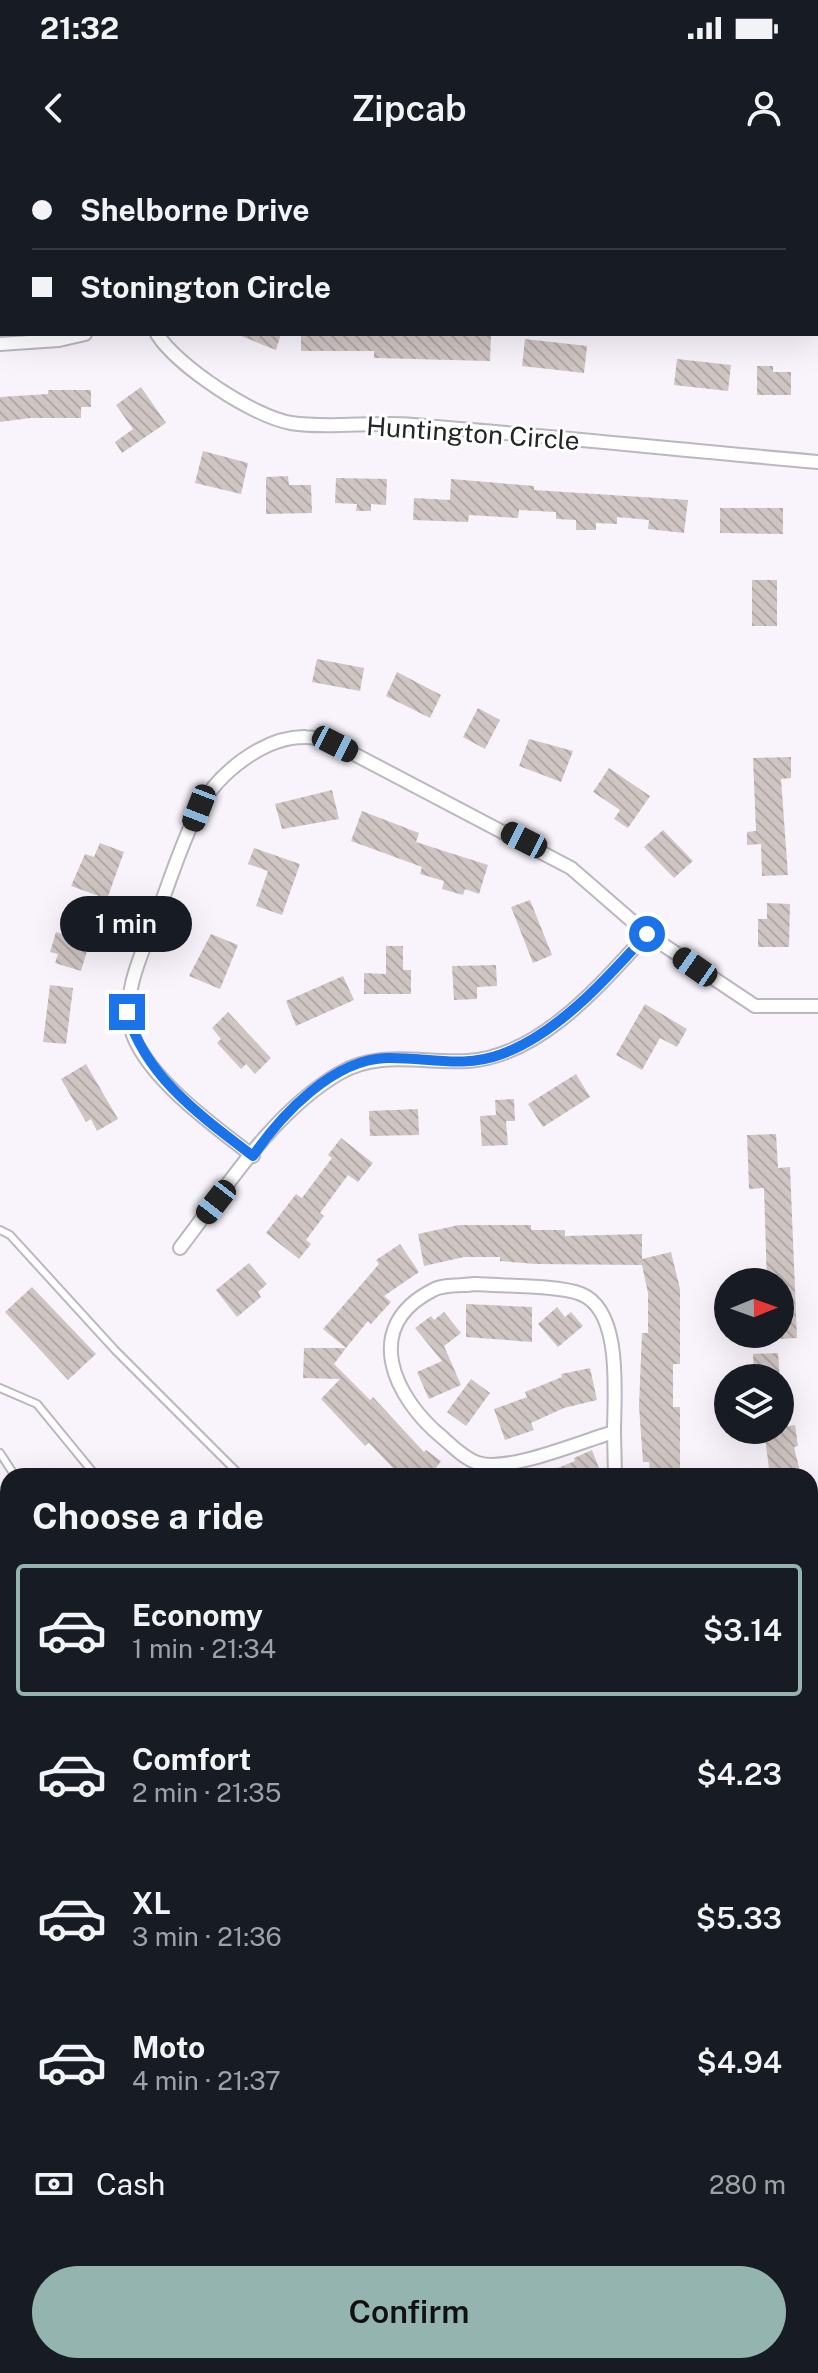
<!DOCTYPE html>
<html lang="en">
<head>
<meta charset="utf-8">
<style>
	body { margin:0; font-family:"Public Sans",sans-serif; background:#242831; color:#f1f3f6; height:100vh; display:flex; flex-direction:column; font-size:30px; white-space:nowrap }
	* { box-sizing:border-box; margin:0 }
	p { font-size:26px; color:#9ea1a6 }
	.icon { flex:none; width:44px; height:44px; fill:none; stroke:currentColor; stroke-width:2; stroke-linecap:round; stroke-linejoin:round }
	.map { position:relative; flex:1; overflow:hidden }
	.sheet { position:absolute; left:0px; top:1308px; width:818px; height:906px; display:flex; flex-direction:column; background:#171b24; border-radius:24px 24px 0 0; box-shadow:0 8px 32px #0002 }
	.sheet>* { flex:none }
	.hud { position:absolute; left:0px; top:0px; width:818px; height:176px; box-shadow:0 8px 32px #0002; display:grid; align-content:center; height:176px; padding:0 32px; background:#171b24 }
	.needle { width:52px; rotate:89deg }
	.buttons { position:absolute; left:714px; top:1108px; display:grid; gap:16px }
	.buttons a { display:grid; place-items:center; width:80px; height:80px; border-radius:50%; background:#171b24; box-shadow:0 8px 32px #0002; font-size:40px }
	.end { position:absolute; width:36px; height:36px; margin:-18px; border:10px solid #1a73e8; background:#fff; box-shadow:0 0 0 4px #fff }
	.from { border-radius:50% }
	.bubble { position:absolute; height:56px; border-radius:28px; background:#171b24; box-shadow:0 8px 32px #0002; font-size:26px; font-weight:600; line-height:56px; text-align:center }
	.car { position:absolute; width:24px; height:48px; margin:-24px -12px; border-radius:10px; box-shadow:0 0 6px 2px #0007; background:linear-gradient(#222 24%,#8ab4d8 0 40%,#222 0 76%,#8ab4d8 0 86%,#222 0) }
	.hud b { display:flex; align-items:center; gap:28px; height:76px; font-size:30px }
	.hud b+b { border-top:2px solid #363941 }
	.hud i { width:20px; height:20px; background:#f1f3f6 }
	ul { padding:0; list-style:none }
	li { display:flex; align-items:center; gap:24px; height:132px; margin:0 16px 12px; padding:0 16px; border:4px solid transparent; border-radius:8px }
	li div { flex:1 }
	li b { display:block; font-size:30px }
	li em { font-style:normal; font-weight:600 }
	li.active { border-color:#94b4b0 }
	li>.icon { width:72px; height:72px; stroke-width:1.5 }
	h2 { padding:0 32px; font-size:36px; line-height:96px }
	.pay { display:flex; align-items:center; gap:20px; height:88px; padding:0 32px; font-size:30px }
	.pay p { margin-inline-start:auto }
	.cta { display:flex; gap:16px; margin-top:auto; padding:16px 32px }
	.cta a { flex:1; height:92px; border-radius:48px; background:#94b4b0; color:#111; font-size:32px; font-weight:600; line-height:92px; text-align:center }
	.status { display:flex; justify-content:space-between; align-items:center; height:56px; padding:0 40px; background:#171b24; direction:ltr }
	.status svg { height:22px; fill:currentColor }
	header { display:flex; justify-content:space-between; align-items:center; height:104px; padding:0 32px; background:#171b24; font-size:36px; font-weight:600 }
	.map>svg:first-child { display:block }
</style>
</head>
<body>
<div class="status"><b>21:32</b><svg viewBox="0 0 49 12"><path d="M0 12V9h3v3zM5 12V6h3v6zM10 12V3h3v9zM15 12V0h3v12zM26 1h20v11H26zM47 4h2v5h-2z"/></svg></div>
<header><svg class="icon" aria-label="back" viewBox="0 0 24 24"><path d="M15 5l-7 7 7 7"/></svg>Zipcab<svg class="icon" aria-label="person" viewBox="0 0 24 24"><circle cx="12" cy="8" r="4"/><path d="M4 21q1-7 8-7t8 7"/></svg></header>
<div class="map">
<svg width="818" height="2213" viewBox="0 0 818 2213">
	<defs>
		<pattern id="building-back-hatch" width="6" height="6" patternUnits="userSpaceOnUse" patternTransform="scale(2)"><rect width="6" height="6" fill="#cfc5c2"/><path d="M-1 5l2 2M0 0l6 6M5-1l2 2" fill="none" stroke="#b2a9a7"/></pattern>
	</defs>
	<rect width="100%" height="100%" fill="#f9f4fc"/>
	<g fill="#efe6f4">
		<path d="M818,1451V2085L810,2087V1454Z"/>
		<path d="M0,1473L8,1474V1648L0,1642Z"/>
		<path d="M0,1933L8,1938V2206H264L269,2213H0Z"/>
	</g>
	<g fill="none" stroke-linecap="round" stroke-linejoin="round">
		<g stroke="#a0bbd2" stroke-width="5">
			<path d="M0,1452L8,1458"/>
			<path d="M810,2169L818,2172"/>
			<path d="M44,2213L54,2206"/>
		</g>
	</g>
	<g fill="url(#building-back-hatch)">
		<path d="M236,174H281L276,190Z"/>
		<path d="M301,174L491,175L490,201L374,198V191H301Z"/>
		<path d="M525,179L587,186L584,213L522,206Z"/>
		<path d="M677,199L731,205L728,231L674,225Z"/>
		<path d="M757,206H773V212H791V235H757Z"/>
		<path d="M141,227L166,263L122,293L115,282L133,269L116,245Z"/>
		<path d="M48,230H91V247H81V258H30L0,262V237L48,234Z"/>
		<path d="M203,291L248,303L241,334L195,323Z"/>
		<path d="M288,316L289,325H311L312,353L266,354V317Z"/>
		<path d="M336,318L387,319L386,345L371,344V351H356L357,344L335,343Z"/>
		<path d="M451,319L534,326V330L688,340L684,373L648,369L649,360L617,357V364L596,363V370H576V360L556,359V352L519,350L518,358L469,355L468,362L413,360L414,338L450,340Z"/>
		<path d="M720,348H783V374L720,373Z"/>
		<rect x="752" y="420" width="25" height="46"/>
		<path d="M317,499L364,508L360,531L312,522Z"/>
		<path d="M397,512L441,535L430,558L386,536Z"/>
		<path d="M478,548L500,560L485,589L463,577Z"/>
		<path d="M529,579L573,591L561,622L519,606Z"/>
		<path d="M791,597V618L781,619L788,715L762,716L761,684L747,685V672L756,671L753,598Z"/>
		<path d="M609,608L650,636L628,668L614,659L620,650L593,632Z"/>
		<path d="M332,630L339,659L282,669L275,644Z"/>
		<path d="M362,651L419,673L416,682L488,705L479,734L465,729L463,735L442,729L444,721L420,714L422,707L351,681Z"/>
		<path d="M663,670L693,701L674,718L644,687Z"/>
		<path d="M100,683L124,692L107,739L71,726L85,694L94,697Z"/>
		<path d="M254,688L300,704L282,755L256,746L268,711L248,704Z"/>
		<path d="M530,740L552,795L533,803L511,747Z"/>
		<path d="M767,743L790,744L789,787H758V759H767Z"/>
		<path d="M70,760L94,767L81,811L55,803L58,794L50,792L56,772L66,775Z"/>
		<path d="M211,774L238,785L220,829L189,816Z"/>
		<path d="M386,786H403V810H411V834H364V813L386,814Z"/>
		<path d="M496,805L497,826L477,827V839L454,840L452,806Z"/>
		<path d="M343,816L354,840L296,866L286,841Z"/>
		<path d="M50,825L73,828L66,884L43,882Z"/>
		<path d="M645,844L687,869L677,887L660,878L642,910L616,895Z"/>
		<path d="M228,852L271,898L255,914L246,904L241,909L217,883L221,879L212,868Z"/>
		<path d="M86,904L118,959L97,971L91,959L86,962L61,919Z"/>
		<path d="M576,914L590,937L543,967L528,944Z"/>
		<path d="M514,939L515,961H506L508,985L482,986L480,956L496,955L495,940Z"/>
		<path d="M418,949L419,975L370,976L369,951Z"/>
		<path d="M776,974L778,1008L790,1007L797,1178L780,1179V1122H767L764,1028L749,1029L747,975Z"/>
		<path d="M341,978L373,1003L358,1022L348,1015L320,1053L324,1056L306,1080L311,1084L299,1099L266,1073L296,1034L302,1038L332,998L328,995Z"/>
		<path d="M459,1065H531V1070H565V1076L642,1074V1099L671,1092L680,1129V1204H673V1247H680V1313L650,1314L649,1302H643L639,1246L642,1173H648V1133L642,1105L536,1104L500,1101V1097H464L424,1106L418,1074Z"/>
		<path d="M400,1084L419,1112L384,1136L391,1142L371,1164L368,1161L346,1188L323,1169L379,1104L376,1100Z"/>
		<path d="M249,1103L267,1124L258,1132L261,1137L237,1157L216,1130Z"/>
		<path d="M32,1127L96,1194L68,1220L5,1152Z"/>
		<path d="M466,1144L532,1147V1182L466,1177Z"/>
		<path d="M557,1147L565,1157L571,1152L583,1166L558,1187L538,1164Z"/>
		<path d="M444,1152L461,1173L444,1186L461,1225L429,1239L417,1212L442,1201L415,1168L431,1156L434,1160Z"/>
		<path d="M304,1188H346L334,1204L370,1240L373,1237L424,1292L426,1290L441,1301L430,1316H407L393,1308L369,1283L365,1286L321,1239L340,1219L303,1218Z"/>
		<path d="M778,1193L780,1218H754L753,1194Z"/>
		<path d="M590,1208L597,1240L564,1248L531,1263L534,1270L505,1280L494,1249L527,1237L525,1232L562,1217L561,1214Z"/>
		<path d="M471,1219L490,1233L466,1266L447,1252Z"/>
		<path d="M795,1265L798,1286L794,1287L801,1316H770L764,1270Z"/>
		<path d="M592,1290L602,1316H538L575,1301L574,1298Z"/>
	</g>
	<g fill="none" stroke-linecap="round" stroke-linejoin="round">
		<defs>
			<g id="lane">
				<path d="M0,1070L10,1075L115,1190L241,1316"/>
				<path d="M0,1228L37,1244L96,1316"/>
				<path d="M0,1293L15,1316"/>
				<path d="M0,1529L8,1536"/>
				<path d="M0,1589L8,1588"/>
				<path d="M75,2213L84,2206"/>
			</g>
			<g id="street">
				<path d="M146,2V0"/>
				<path d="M157,174C177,206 254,257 291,263C331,269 373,261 413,265C548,276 683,290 818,302"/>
				<path d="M0,184L59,180L85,174"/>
				<path d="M253,996C215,967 150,920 133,875C119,835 144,789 158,752C171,718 182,681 199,649C217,614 264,576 306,577C315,577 326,581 335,584L571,708L647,774L755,846H818"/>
				<path d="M180,1088C227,1027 271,954 338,914C379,889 424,904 468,901C541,896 601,824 647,774"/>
				<path d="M475,1124C501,1126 559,1125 581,1134C623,1151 614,1235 614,1272C582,1281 508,1313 478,1303C465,1299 452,1286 443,1278C394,1238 360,1167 433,1130C444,1124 463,1126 475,1124Z"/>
				<path d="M614,1272L615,1316"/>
				<path d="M740,2206L742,2213"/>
			</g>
			<g id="secondary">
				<path d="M810,1457L818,1454"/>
				<path d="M0,1660L8,1666"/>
				<path d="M0,1774L8,1775"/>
				<path d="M0,1859L8,1866"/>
				<path d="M306,2206L310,2213"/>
				<path d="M469,2206L474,2213"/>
			</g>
			<g id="highway">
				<path d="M0,1787L8,1794"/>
				<path d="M369,2206L374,2213"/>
				<path d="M413,2206L418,2213"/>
			</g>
		</defs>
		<use href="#lane" stroke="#bcb7bf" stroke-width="10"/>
		<use href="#street" stroke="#bcb7bf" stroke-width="16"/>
		<use href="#secondary" stroke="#bcb7bf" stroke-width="22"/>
		<use href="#highway" stroke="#d3d3d4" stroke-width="28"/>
		<use href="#lane" stroke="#fff" stroke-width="6"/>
		<use href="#street" stroke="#fff" stroke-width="12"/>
		<use href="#secondary" stroke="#f4dacd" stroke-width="18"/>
		<use href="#highway" stroke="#db8557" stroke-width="24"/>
		<defs>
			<path id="highway-bridge" d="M0,1736L8,1743"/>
		</defs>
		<use href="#highway-bridge" stroke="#d3d3d4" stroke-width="28" stroke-linecap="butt"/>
		<use href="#highway-bridge" stroke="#db8557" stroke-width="24"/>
	</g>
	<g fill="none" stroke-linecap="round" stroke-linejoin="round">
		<path stroke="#1a73e8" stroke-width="10" d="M127,852C144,916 202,957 253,996C281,955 333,899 387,898C427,897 462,909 502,894C559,873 608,817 647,774"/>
	</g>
	<g text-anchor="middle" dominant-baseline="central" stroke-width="6" stroke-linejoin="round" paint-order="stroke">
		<g font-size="26" fill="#252426" stroke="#fff">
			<text transform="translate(473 273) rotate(4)">Huntington Circle</text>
		</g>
	</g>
</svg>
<div class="buttons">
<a><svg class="needle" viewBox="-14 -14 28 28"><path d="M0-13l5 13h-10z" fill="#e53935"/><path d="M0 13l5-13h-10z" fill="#9ea1a6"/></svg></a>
<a><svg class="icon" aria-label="layers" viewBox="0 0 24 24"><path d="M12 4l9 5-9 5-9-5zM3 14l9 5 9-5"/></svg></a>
</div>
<i class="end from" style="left:647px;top:774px"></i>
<i class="end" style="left:127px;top:852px"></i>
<div class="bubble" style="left:60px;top:736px;width:132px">1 min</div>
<i class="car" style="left:335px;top:584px;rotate:117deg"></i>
<i class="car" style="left:199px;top:648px;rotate:201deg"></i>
<i class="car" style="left:524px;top:680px;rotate:297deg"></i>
<i class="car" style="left:695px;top:807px;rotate:305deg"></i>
<i class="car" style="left:216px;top:1042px;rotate:218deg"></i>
<div class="hud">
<b><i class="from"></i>Shelborne Drive</b>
<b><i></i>Stonington Circle</b>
</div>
<section class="sheet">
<h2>Choose a ride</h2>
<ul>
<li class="active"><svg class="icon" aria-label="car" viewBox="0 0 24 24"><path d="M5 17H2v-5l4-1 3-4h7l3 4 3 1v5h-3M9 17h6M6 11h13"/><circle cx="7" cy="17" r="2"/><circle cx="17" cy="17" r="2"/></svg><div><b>Economy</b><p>1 min · 21:34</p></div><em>$3.14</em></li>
<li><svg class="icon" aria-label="car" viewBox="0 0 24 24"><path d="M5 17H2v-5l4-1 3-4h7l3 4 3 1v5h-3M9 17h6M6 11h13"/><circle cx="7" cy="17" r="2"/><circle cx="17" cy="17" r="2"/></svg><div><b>Comfort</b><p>2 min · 21:35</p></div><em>$4.23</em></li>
<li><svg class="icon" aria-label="car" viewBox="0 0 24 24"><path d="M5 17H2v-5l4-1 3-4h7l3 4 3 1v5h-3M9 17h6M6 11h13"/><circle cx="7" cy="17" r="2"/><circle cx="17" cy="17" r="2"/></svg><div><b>XL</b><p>3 min · 21:36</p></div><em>$5.33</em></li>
<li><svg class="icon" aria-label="car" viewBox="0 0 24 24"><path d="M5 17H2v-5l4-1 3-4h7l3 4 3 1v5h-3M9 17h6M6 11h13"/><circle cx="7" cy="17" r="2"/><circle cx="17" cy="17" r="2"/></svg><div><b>Moto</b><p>4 min · 21:37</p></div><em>$4.94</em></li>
</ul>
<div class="pay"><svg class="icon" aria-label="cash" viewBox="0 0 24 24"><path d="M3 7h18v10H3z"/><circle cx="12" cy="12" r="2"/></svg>Cash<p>280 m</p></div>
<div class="cta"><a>Confirm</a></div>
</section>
</div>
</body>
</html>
